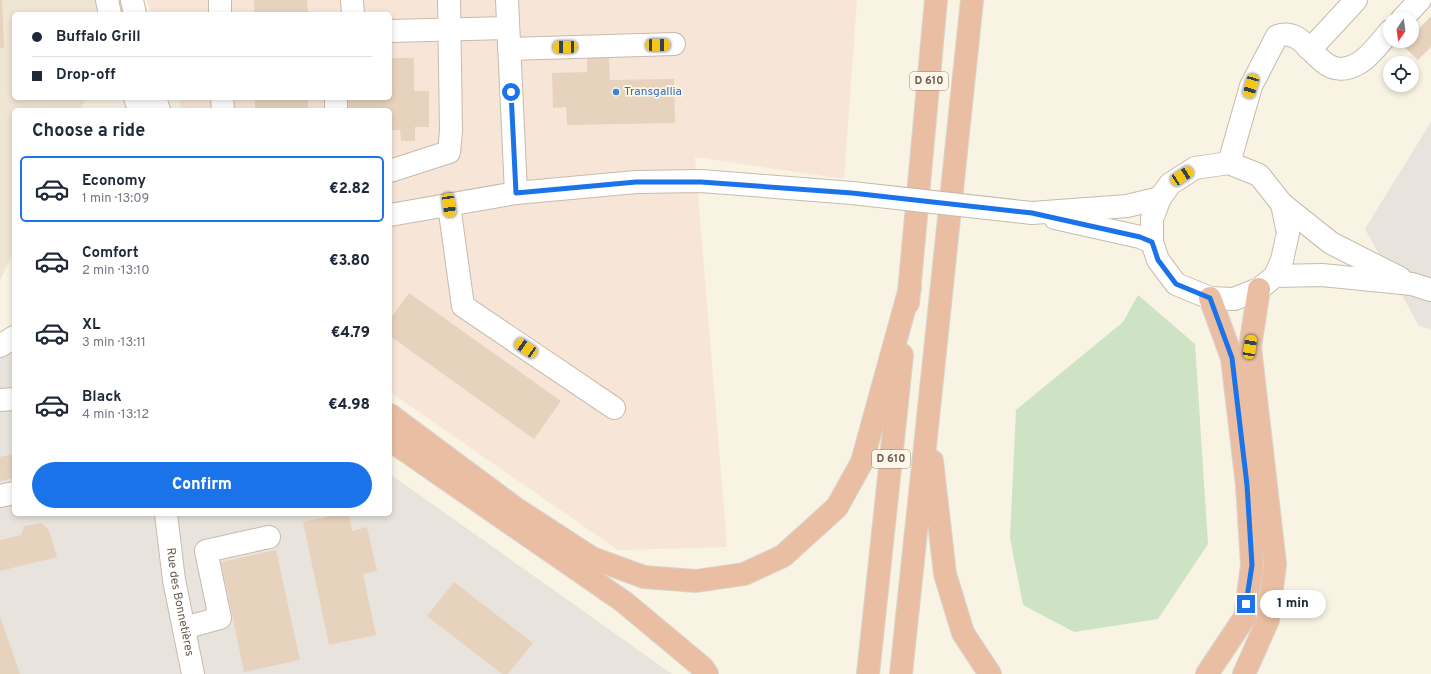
<!DOCTYPE html>
<html lang="en">
<head>
<meta charset="utf-8">
<style>
	body { margin:0; font-family:Overpass,sans-serif; background:#f2f2f3; color:#1f2937; height:100vh; display:flex; flex-direction:column; font-size:15px; white-space:nowrap }
	* { box-sizing:border-box; margin:0 }
	p { font-size:13px; color:#747a83 }
	.icon { flex:none; width:22px; height:22px; fill:none; stroke:currentColor; stroke-width:2; stroke-linecap:round; stroke-linejoin:round }
	.map { position:relative; flex:1; overflow:hidden }
	.details { position:absolute; left:12px; top:108px; width:380px; height:408px; display:flex; flex-direction:column; background:#fff; border-radius:6px; box-shadow:0 2px 6px #0003 }
	.details>* { flex:none }
	.guide { position:absolute; left:12px; top:12px; width:380px; height:88px; border-radius:6px; box-shadow:0 2px 6px #0003; display:grid; align-content:center; height:88px; padding:0 20px; background:#fff }
	.needle { width:26px; rotate:193deg }
	.buttons { position:absolute; left:1383px; top:12px; display:grid; gap:8px }
	.buttons a { display:grid; place-items:center; width:36px; height:36px; border-radius:50%; background:#fff; box-shadow:0 2px 6px #0003; font-size:20px }
	.end { position:absolute; width:18px; height:18px; margin:-9px; border:5px solid #1a73e8; background:#fff; box-shadow:0 0 0 2px #fff }
	.from { border-radius:50% }
	.bubble { position:absolute; height:28px; border-radius:14px; background:#fff; box-shadow:0 2px 6px #0003; font-size:13px; font-weight:800; line-height:28px; text-align:center }
	.car { position:absolute; width:12px; height:24px; margin:-12px -6px; border-radius:5px; box-shadow:0 0 3px 1px #0007; background:linear-gradient(#f5c518 24%,#345 0 40%,#f5c518 0 76%,#345 0 86%,#f5c518 0) }
	.guide b { display:flex; align-items:center; gap:14px; height:38px; font-size:15px }
	.guide b+b { border-top:1px solid #e0e1e3 }
	.guide i { width:10px; height:10px; background:#1f2937 }
	ul { padding:0; list-style:none }
	li { display:flex; align-items:center; gap:12px; height:66px; margin:0 8px 6px; padding:0 12px; border:2px solid transparent; border-radius:6px }
	li div { flex:1 }
	li b { display:block; font-size:15px }
	li em { font-style:normal; font-weight:800 }
	li.active { border-color:#1a73e8 }
	li>.icon { width:36px; height:36px; stroke-width:1.5 }
	h2 { padding:0 20px; font-size:18px; line-height:48px }
	.action { display:flex; gap:8px; margin-top:auto; padding:8px 20px }
	.action a { flex:1; height:46px; border-radius:24px; background:#1a73e8; color:#fff; font-size:16px; font-weight:800; line-height:46px; text-align:center }
	.map>svg:first-child { display:block }
</style>
</head>
<body>
<div class="map">
<svg width="1431" height="674" viewBox="0 0 1431 674">
	<rect width="100%" height="100%" fill="#f8f3e3"/>
	<path fill="#efe5d3" d="M0,0H133L126,14H14V98H86L81,110H14V251L0,281Z"/>
	<path fill="#f7e5d8" d="M147,0H857L844,179L695,157L727,547L618,550L390,392V110H182L178,98H390V14H151Z"/>
	<g fill="#e8e4dd">
		<path d="M1431,122V329L1419,326L1365,229Z"/>
		<path d="M14,344V514H390V474L672,674H0V345Z"/>
	</g>
	<path fill="#cde3c4" d="M1138,295L1195,344L1208,544L1158,619L1074,632L1023,605L1010,538L1016,410L1123,322Z"/>
	<g fill="#e7d3bd">
		<path d="M0,0H2L4,48H0Z"/>
		<path d="M254,0H307L308,14H254Z"/>
		<path d="M1431,16V47L1418,60L1403,46L1408,41H1412V36Z"/>
		<path d="M609,57L610,80L674,79L675,123L567,125L566,107L553,108L552,73L587,72V58Z"/>
		<path d="M390,58H414V91H429V127H415V141H401L400,130H390V110H343L342,98H390Z"/>
		<rect x="255" y="98" width="53" height="12"/>
		<path d="M409,293L561,401L534,439L390,336V319Z"/>
		<path d="M14,454V478L0,481V457Z"/>
		<path d="M341,514H349L352,531L367,527L377,571L363,574L376,635L329,645L303,522Z"/>
		<path d="M42,523L49,530L57,557L0,571V540L21,535L24,526Z"/>
		<path d="M276,550L300,660L244,672L221,562Z"/>
		<path d="M454,582L533,643L508,674H502L427,616Z"/>
		<path d="M0,616L20,674H0Z"/>
	</g>
	<g fill="none" stroke-linecap="round" stroke-linejoin="round">
		<defs>
			<g id="minor">
				<path d="M107,0L110,14"/>
				<path d="M132,0L135,14"/>
				<path d="M220,0V14"/>
				<path d="M352,0L353,14"/>
				<path d="M507,0L516,193"/>
				<path d="M1402,19L1420,0"/>
				<path d="M390,31L508,28"/>
				<path d="M1308,48L1318,41L1356,0"/>
				<path d="M509,49L674,44"/>
				<path d="M135,98L139,110"/>
				<path d="M155,98L159,110"/>
				<path d="M222,98L223,110"/>
				<path d="M336,98V110"/>
				<path d="M1229,163L1251,86L1277,36C1311,24 1317,88 1359,63C1371,56 1381,41 1390,31"/>
				<path d="M390,171L449,152L451,131L449,0"/>
				<path d="M1282,204L1331,243L1400,278"/>
				<path d="M449,205L463,306L614,408"/>
				<path d="M1032,213L1127,206L1160,198"/>
				<path d="M390,215L516,193L636,182L701,181L852,193"/>
				<path d="M1055,218L1140,237L1152,242"/>
				<path d="M1275,276L1282,260L1288,233L1282,204L1259,175L1229,163L1195,168L1170,184L1160,198L1152,219V242L1158,260L1176,284L1210,298L1234,299L1259,289L1275,276L1322,275L1412,284L1431,290"/>
				<path d="M0,346L14,337"/>
				<path d="M0,400L14,399"/>
				<path d="M0,496L14,493"/>
				<path id="s1" d="M166,514L174,580L193,674"/>
				<path d="M184,628L220,618L206,551L269,537"/>
			</g>
			<g id="highway">
				<path d="M908,303L936,0"/>
				<path d="M390,415L515,508L592,558L644,577L696,581L744,574L783,556L837,507L862,462L910,288"/>
				<path d="M390,440L624,602L703,668L707,674"/>
				<path d="M932,461L945,574L963,633L990,674"/>
				<path d="M868,674L902,355"/>
				<path d="M901,674L972,0"/>
				<path d="M1207,674L1245,617L1252,565L1247,485L1232,358L1210,298"/>
				<path d="M1244,674L1268,620L1275,564L1250,347L1259,289"/>
			</g>
		</defs>
		<use href="#minor" stroke="#c7bbac" stroke-width="24"/>
		<use href="#highway" stroke="#d9d5d1" stroke-width="24"/>
		<use href="#minor" stroke="#fff" stroke-width="22"/>
		<use href="#highway" stroke="#eabea2" stroke-width="22"/>
		<defs>
			<path id="minor-bridge" d="M852,193L1032,213"/>
		</defs>
		<use href="#minor-bridge" stroke="#c7bbac" stroke-width="24" stroke-linecap="butt"/>
		<use href="#minor-bridge" stroke="#fff" stroke-width="22"/>
	</g>
	<g fill="none" stroke-linecap="round" stroke-linejoin="round">
		<path stroke="#1a73e8" stroke-width="5" d="M511,92L516,193L636,182H701L852,193L1032,213L1140,237L1152,242L1158,260L1176,284L1210,298L1232,358L1247,485L1252,565L1246,604"/>
	</g>
	<circle fill="#3f7fe0" stroke="#fcf7e9" stroke-width="1.5" cx="616" cy="92" r="4"/>
	<g text-anchor="middle" dominant-baseline="central" stroke-width="3.5" stroke-linejoin="round" paint-order="stroke">
		<g fill="#fcf7e9" stroke="#978a7c" stroke-width="1">
			<rect x="910" y="72" width="38" height="18" rx="3"/>
			<rect x="872" y="450" width="38" height="18" rx="3"/>
		</g>
		<g font-size="11" font-weight="bold" fill="#6c5c4d">
			<text x="929" y="81">D 610</text>
			<text x="891" y="459">D 610</text>
		</g>
		<g font-size="12" fill="#366cbe" stroke="#fcf7e9" text-anchor="start">
			<text x="624" y="92">Transgallia</text>
		</g>
		<g font-size="12" fill="#6c5c4d" stroke="#fcf7e9">
			<text stroke="none"><textPath href="#s1" startOffset="89">Rue des Bonnetières</textPath></text>
		</g>
	</g>
</svg>
<div class="buttons">
<a><svg class="needle" viewBox="-14 -14 28 28"><path d="M0-13l5 13h-10z" fill="#e53935"/><path d="M0 13l5-13h-10z" fill="#747a83"/></svg></a>
<a><svg class="icon" aria-label="locate" viewBox="0 0 24 24"><circle cx="12" cy="12" r="6"/><path d="M12 2v4M12 18v4M2 12h4M18 12h4"/></svg></a>
</div>
<i class="end from" style="left:511px;top:92px"></i>
<i class="end" style="left:1246px;top:604px"></i>
<div class="bubble" style="left:1260px;top:590px;width:66px">1 min</div>
<i class="car" style="left:658px;top:45px;rotate:89deg"></i>
<i class="car" style="left:565px;top:47px;rotate:269deg"></i>
<i class="car" style="left:1251px;top:86px;rotate:196deg"></i>
<i class="car" style="left:1182px;top:176px;rotate:57deg"></i>
<i class="car" style="left:449px;top:205px;rotate:172deg"></i>
<i class="car" style="left:1250px;top:347px;rotate:9deg"></i>
<i class="car" style="left:526px;top:348px;rotate:304deg"></i>
<div class="guide">
<b><i class="from"></i>Buffalo Grill</b>
<b><i></i>Drop-off</b>
</div>
<section class="details">
<h2>Choose a ride</h2>
<ul>
<li class="active"><svg class="icon" aria-label="car" viewBox="0 0 24 24"><path d="M5 17H2v-5l4-1 3-4h7l3 4 3 1v5h-3M9 17h6M6 11h13"/><circle cx="7" cy="17" r="2"/><circle cx="17" cy="17" r="2"/></svg><div><b>Economy</b><p>1 min · 13:09</p></div><em>€2.82</em></li>
<li><svg class="icon" aria-label="car" viewBox="0 0 24 24"><path d="M5 17H2v-5l4-1 3-4h7l3 4 3 1v5h-3M9 17h6M6 11h13"/><circle cx="7" cy="17" r="2"/><circle cx="17" cy="17" r="2"/></svg><div><b>Comfort</b><p>2 min · 13:10</p></div><em>€3.80</em></li>
<li><svg class="icon" aria-label="car" viewBox="0 0 24 24"><path d="M5 17H2v-5l4-1 3-4h7l3 4 3 1v5h-3M9 17h6M6 11h13"/><circle cx="7" cy="17" r="2"/><circle cx="17" cy="17" r="2"/></svg><div><b>XL</b><p>3 min · 13:11</p></div><em>€4.79</em></li>
<li><svg class="icon" aria-label="car" viewBox="0 0 24 24"><path d="M5 17H2v-5l4-1 3-4h7l3 4 3 1v5h-3M9 17h6M6 11h13"/><circle cx="7" cy="17" r="2"/><circle cx="17" cy="17" r="2"/></svg><div><b>Black</b><p>4 min · 13:12</p></div><em>€4.98</em></li>
</ul>
<div class="action"><a>Confirm</a></div>
</section>
</div>
</body>
</html>
